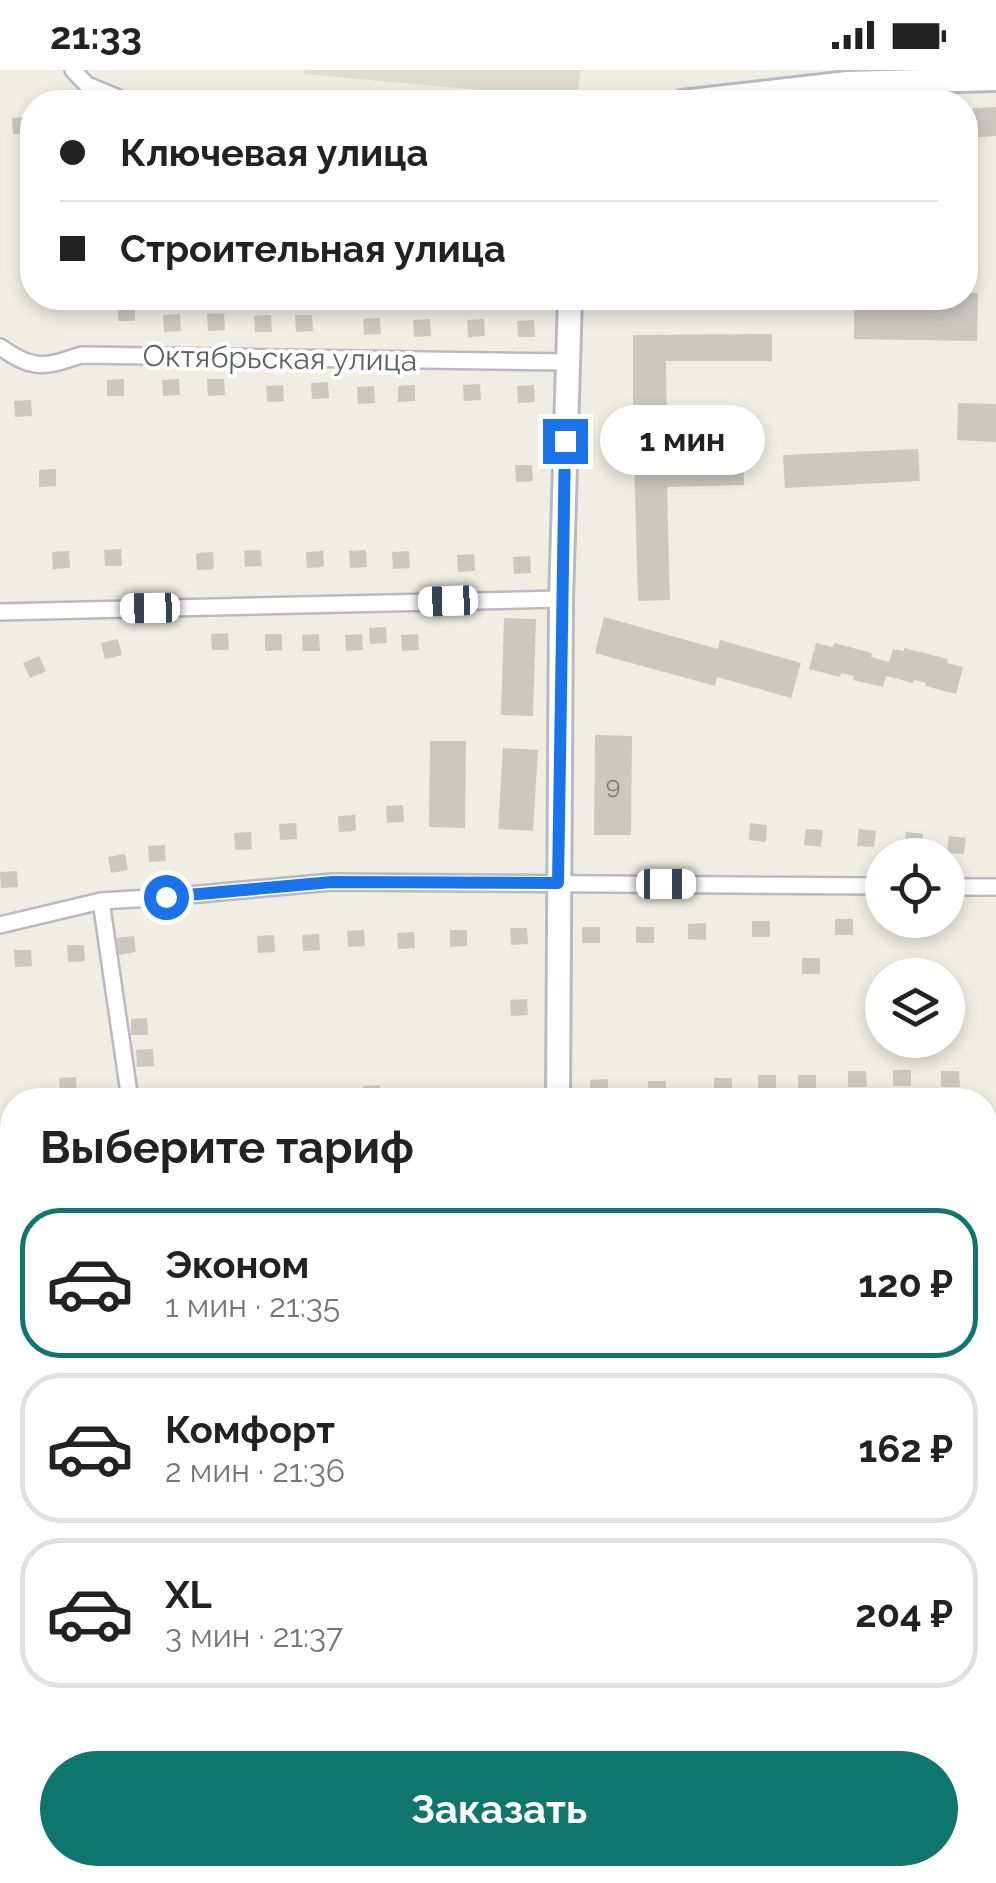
<!DOCTYPE html>
<html lang="ru">
<head>
<meta charset="utf-8">
<style>
	body { margin:0; font-family:Raleway,sans-serif; background:#f6f6f6; color:#222; height:100vh; display:flex; flex-direction:column; font-size:38px; white-space:nowrap }
	* { box-sizing:border-box; margin:0 }
	p { font-size:32px; color:#767676 }
	.icon { flex:none; width:55px; height:55px; fill:none; stroke:currentColor; stroke-width:2; stroke-linecap:round; stroke-linejoin:round }
	.map { position:relative; flex:1; overflow:hidden }
	.panel { position:absolute; left:0px; top:1018px; width:998px; height:798px; display:flex; flex-direction:column; background:#fff; border-radius:40px 40px 0 0; box-shadow:0 5px 15px #0003 }
	.panel>* { flex:none }
	.banner { position:absolute; left:20px; top:20px; width:958px; height:220px; border-radius:40px; box-shadow:0 5px 15px #0003; display:grid; align-content:center; height:220px; padding:0 40px; background:#fff }
	.fabs { position:absolute; left:865px; top:768px; display:grid; gap:20px }
	.fabs a { display:grid; place-items:center; width:100px; height:100px; border-radius:50%; background:#fff; box-shadow:0 5px 15px #0003; font-size:50px }
	.end { position:absolute; width:45px; height:45px; margin:-22px; border:12px solid #1a73e8; background:#fff; box-shadow:0 0 0 5px #fff }
	.from { border-radius:50% }
	.bubble { position:absolute; height:70px; border-radius:35px; background:#fff; box-shadow:0 5px 15px #0003; font-size:32px; font-weight:700; line-height:70px; text-align:center }
	.car { position:absolute; width:30px; height:60px; margin:-30px -15px; border-radius:12px; box-shadow:0 0 8px 2px #0007; background:linear-gradient(#fff 24%,#345 0 40%,#fff 0 76%,#345 0 86%,#fff 0) }
	.banner b { display:flex; align-items:center; gap:35px; height:95px; font-size:38px }
	.banner b+b { border-top:2px solid #e0e0e0 }
	.banner i { width:25px; height:25px; background:#222 }
	ul { padding:0; list-style:none }
	li { display:flex; align-items:center; gap:30px; height:150px; margin:0 20px 15px; padding:0 20px; border:5px solid #e0e0e0; border-radius:40px }
	li div { flex:1 }
	li b { display:block; font-size:38px }
	li em { font-style:normal; font-weight:700 }
	li.on { border-color:#0f766e }
	li>.icon { width:90px; height:90px; stroke-width:1.5 }
	h2 { padding:0 40px; font-size:45px; line-height:120px }
	.action { display:flex; gap:20px; margin-top:auto; padding:20px 40px }
	.action a { flex:1; height:115px; border-radius:60px; background:#0f766e; color:#fff; font-size:40px; font-weight:700; line-height:115px; text-align:center }
	.status { display:flex; justify-content:space-between; align-items:center; height:70px; padding:0 50px; background:#fff; direction:ltr }
	.status svg { height:28px; fill:currentColor }
	.map>svg:first-child { display:block }
</style>
</head>
<body>
<div class="status"><b>21:33</b><svg viewBox="0 0 49 12"><path d="M0 12V9h3v3zM5 12V6h3v6zM10 12V3h3v9zM15 12V0h3v12zM26 1h20v11H26zM47 4h2v5h-2z"/></svg></div>
<div class="map">
<svg width="996" height="1813" viewBox="0 0 996 1813">
	<rect width="100%" height="100%" fill="#f0ede4"/>
	<g fill="#e0dcd3">
		<path d="M305,0H581L577,29L304,4Z"/>
		<path d="M985,1671H996V1813H676L675,1803L985,1802Z"/>
	</g>
	<g fill="#cbc7c1">
		<path d="M996,37V66L965,68V39Z"/>
		<path d="M29,47L30,64H13L12,48Z"/>
		<path d="M965,222L978,223L977,271L854,269V228H965Z"/>
		<path d="M135,234V251H118V235Z"/>
		<path d="M224,243L225,260L208,261L207,244Z"/>
		<path d="M180,244L181,261L164,262L163,245Z"/>
		<path d="M271,245L272,262H255L254,246Z"/>
		<path d="M295,245H312L313,261L296,262Z"/>
		<path d="M380,248L381,264L364,265L363,249Z"/>
		<path d="M430,249L431,266L414,267L413,250Z"/>
		<path d="M484,249L485,266L468,267L467,250Z"/>
		<path d="M534,250L535,267H518L517,251Z"/>
		<path d="M772,264V291H666L667,366H633V265Z"/>
		<path d="M124,309V326H107V310Z"/>
		<path d="M179,309L180,325L163,326L162,310Z"/>
		<path d="M207,309H224L225,325L208,326Z"/>
		<path d="M328,312L329,328L312,329L311,313Z"/>
		<path d="M480,314L481,330L464,331L463,315Z"/>
		<path d="M283,315L284,331L267,332L266,316Z"/>
		<path d="M415,315V331L398,332V316Z"/>
		<path d="M534,315L535,332L518,333L517,316Z"/>
		<path d="M374,316L375,333L358,334L357,317Z"/>
		<path d="M31,330L32,346L15,347L14,331Z"/>
		<path d="M958,333L996,334V372L957,370Z"/>
		<path d="M918,379L920,411L785,418L783,385Z"/>
		<path d="M743,386L744,415L667,417L670,530L638,531L634,390Z"/>
		<path d="M515,395H532L533,411L516,412Z"/>
		<path d="M56,399V416L39,417V400Z"/>
		<path d="M121,479L122,496H105L104,480Z"/>
		<path d="M261,480L262,496L245,497L244,481Z"/>
		<path d="M366,480L367,497L350,498L349,481Z"/>
		<path d="M69,481L70,498L53,499L52,482Z"/>
		<path d="M323,481L324,497L307,498L306,482Z"/>
		<path d="M409,481L410,498L393,499L392,482Z"/>
		<path d="M213,482L214,499L197,500L196,483Z"/>
		<path d="M474,484L475,501L458,502L457,485Z"/>
		<path d="M530,486L531,503L514,504L513,487Z"/>
		<path d="M604,547L718,579L720,570L801,593L791,628L717,607L715,616L595,583Z"/>
		<path d="M504,548L536,549L533,646L501,645Z"/>
		<path d="M386,557L387,573L370,574L369,558Z"/>
		<path d="M228,563L229,580H212L211,564Z"/>
		<path d="M265,564H282V580L265,581Z"/>
		<path d="M319,564L320,581H303L302,565Z"/>
		<path d="M362,564L363,580L346,581L345,565Z"/>
		<path d="M418,564L419,580L402,581L401,565Z"/>
		<path d="M118,569L122,585L105,589L101,573Z"/>
		<path d="M816,573L833,577L834,573L872,583L871,587L889,592L893,579L904,581V578L948,589L947,593L963,597L956,624L925,616L926,613L914,610L913,613L886,606L883,617L853,610L854,606L841,603L840,607L809,599Z"/>
		<path d="M39,586L46,601L30,608L23,593Z"/>
		<path d="M595,665L632,666L631,765H594Z"/>
		<path d="M430,671H466L465,758L429,757Z"/>
		<path d="M503,678L538,680L533,761L498,759Z"/>
		<path d="M403,735L404,752L387,753L386,736Z"/>
		<path d="M355,745L356,761L339,762L338,746Z"/>
		<path d="M296,753L297,769L280,770L279,754Z"/>
		<path d="M750,753L767,755L766,772L749,770Z"/>
		<path d="M806,759L823,760L821,777L804,775Z"/>
		<path d="M859,759L876,761L874,777L857,776Z"/>
		<path d="M251,762L252,779L235,780L234,763Z"/>
		<path d="M906,762L923,764L921,781L904,779Z"/>
		<path d="M949,766L966,768L964,784L947,783Z"/>
		<path d="M165,775L166,791L149,792L148,776Z"/>
		<path d="M125,784L128,800L111,803L108,787Z"/>
		<path d="M17,801L18,817L1,818L0,802Z"/>
		<rect x="835" y="849" width="18" height="16"/>
		<rect x="752" y="851" width="18" height="16"/>
		<path d="M706,853V870L688,869V854Z"/>
		<rect x="582" y="857" width="18" height="16"/>
		<rect x="636" y="857" width="18" height="16"/>
		<path d="M510,858H527L528,874L511,875Z"/>
		<path d="M364,860L365,876L348,877L347,861Z"/>
		<path d="M450,860H467V876L450,877Z"/>
		<path d="M414,862L415,878L398,879L397,863Z"/>
		<path d="M319,864L320,880L303,881L302,865Z"/>
		<path d="M274,865L275,882L258,883L257,866Z"/>
		<path d="M134,866L136,882L119,885L117,868Z"/>
		<path d="M67,875H84L85,891L68,892Z"/>
		<path d="M14,880H31L32,896L15,897Z"/>
		<rect x="802" y="888" width="18" height="16"/>
		<path d="M527,929L528,945L511,946L510,930Z"/>
		<path d="M147,948L148,965H131V949Z"/>
		<path d="M153,979L154,996L137,997L136,980Z"/>
		<rect x="893" y="1000" width="18" height="16"/>
		<path d="M848,1001H866L867,1017H848Z"/>
		<path d="M941,1001H959L960,1017H941Z"/>
		<path d="M758,1005H776V1021L758,1022Z"/>
		<rect x="798" y="1005" width="18" height="16"/>
		<path d="M76,1007L77,1023L60,1024L59,1008Z"/>
		<rect x="714" y="1008" width="18" height="16"/>
		<path d="M608,1009V1026L590,1025V1010Z"/>
		<rect x="648" y="1011" width="18" height="16"/>
		<path d="M380,1015L381,1030H364L363,1016Z"/>
		<path d="M996,1792V1813H899L898,1802H985V1793Z"/>
		<path d="M572,1802H605L606,1813H573Z"/>
		<path d="M690,1802H730L731,1813H690Z"/>
	</g>
	<g fill="none" stroke-linecap="round" stroke-linejoin="round">
		<defs>
			<g id="street">
				<path d="M73,0L87,15L128,32"/>
				<path d="M0,277C33,300 43,298 81,285L567,292"/>
				<path d="M0,542L561,529"/>
				<path d="M948,817H996"/>
				<path d="M101,831L130,1030"/>
				<path d="M0,855L101,831L166,827L332,812L882,816"/>
				<path d="M985,1056H996"/>
				<path d="M0,1083L12,1082"/>
				<path d="M985,1247H996"/>
				<path d="M985,1383H996"/>
				<path d="M985,1551L996,1550"/>
				<path d="M0,1597L12,1601"/>
				<path d="M133,1813L140,1802"/>
			</g>
			<g id="secondary">
				<path d="M682,32L848,13L996,9"/>
				<path d="M558,1030L561,529L570,228"/>
				<path d="M546,1802L548,1813"/>
			</g>
		</defs>
		<use href="#street" stroke="#b7babf" stroke-width="20"/>
		<use href="#secondary" stroke="#b7bbc1" stroke-width="28"/>
		<use href="#street" stroke="#fff" stroke-width="15"/>
		<use href="#secondary" stroke="#fff" stroke-width="22"/>
	</g>
	<g fill="none" stroke-linecap="round" stroke-linejoin="round">
		<path stroke="#1a73e8" stroke-width="12" d="M166,827L332,812L558,813L565,371"/>
	</g>
	<g text-anchor="middle" dominant-baseline="central" stroke-width="8" stroke-linejoin="round" paint-order="stroke">
		<g font-size="25" fill="#787a7d">
			<text x="613" y="715">9</text>
		</g>
		<g font-size="30" fill="#5c6166" stroke="#fff">
			<text transform="translate(280 288) rotate(1)">Октябрьская улица</text>
		</g>
	</g>
</svg>
<div class="fabs">
<a><svg class="icon" aria-label="locate" viewBox="0 0 24 24"><circle cx="12" cy="12" r="6"/><path d="M12 2v4M12 18v4M2 12h4M18 12h4"/></svg></a>
<a><svg class="icon" aria-label="layers" viewBox="0 0 24 24"><path d="M12 4l9 5-9 5-9-5zM3 14l9 5 9-5"/></svg></a>
</div>
<i class="end from" style="left:166px;top:827px"></i>
<i class="end" style="left:565px;top:371px"></i>
<div class="bubble" style="left:600px;top:335px;width:165px">1 мин</div>
<i class="car" style="left:448px;top:531px;rotate:268deg"></i>
<i class="car" style="left:150px;top:538px;rotate:269deg"></i>
<i class="car" style="left:666px;top:814px;rotate:90deg"></i>
<div class="banner">
<b><i class="from"></i>Ключевая улица</b>
<b><i></i>Строительная улица</b>
</div>
<section class="panel">
<h2>Выберите тариф</h2>
<ul>
<li class="on"><svg class="icon" aria-label="car" viewBox="0 0 24 24"><path d="M5 17H2v-5l4-1 3-4h7l3 4 3 1v5h-3M9 17h6M6 11h13"/><circle cx="7" cy="17" r="2"/><circle cx="17" cy="17" r="2"/></svg><div><b>Эконом</b><p>1 мин · 21:35</p></div><em>120 ₽</em></li>
<li><svg class="icon" aria-label="car" viewBox="0 0 24 24"><path d="M5 17H2v-5l4-1 3-4h7l3 4 3 1v5h-3M9 17h6M6 11h13"/><circle cx="7" cy="17" r="2"/><circle cx="17" cy="17" r="2"/></svg><div><b>Комфорт</b><p>2 мин · 21:36</p></div><em>162 ₽</em></li>
<li><svg class="icon" aria-label="car" viewBox="0 0 24 24"><path d="M5 17H2v-5l4-1 3-4h7l3 4 3 1v5h-3M9 17h6M6 11h13"/><circle cx="7" cy="17" r="2"/><circle cx="17" cy="17" r="2"/></svg><div><b>XL</b><p>3 мин · 21:37</p></div><em>204 ₽</em></li>
</ul>
<div class="action"><a>Заказать</a></div>
</section>
</div>
</body>
</html>
